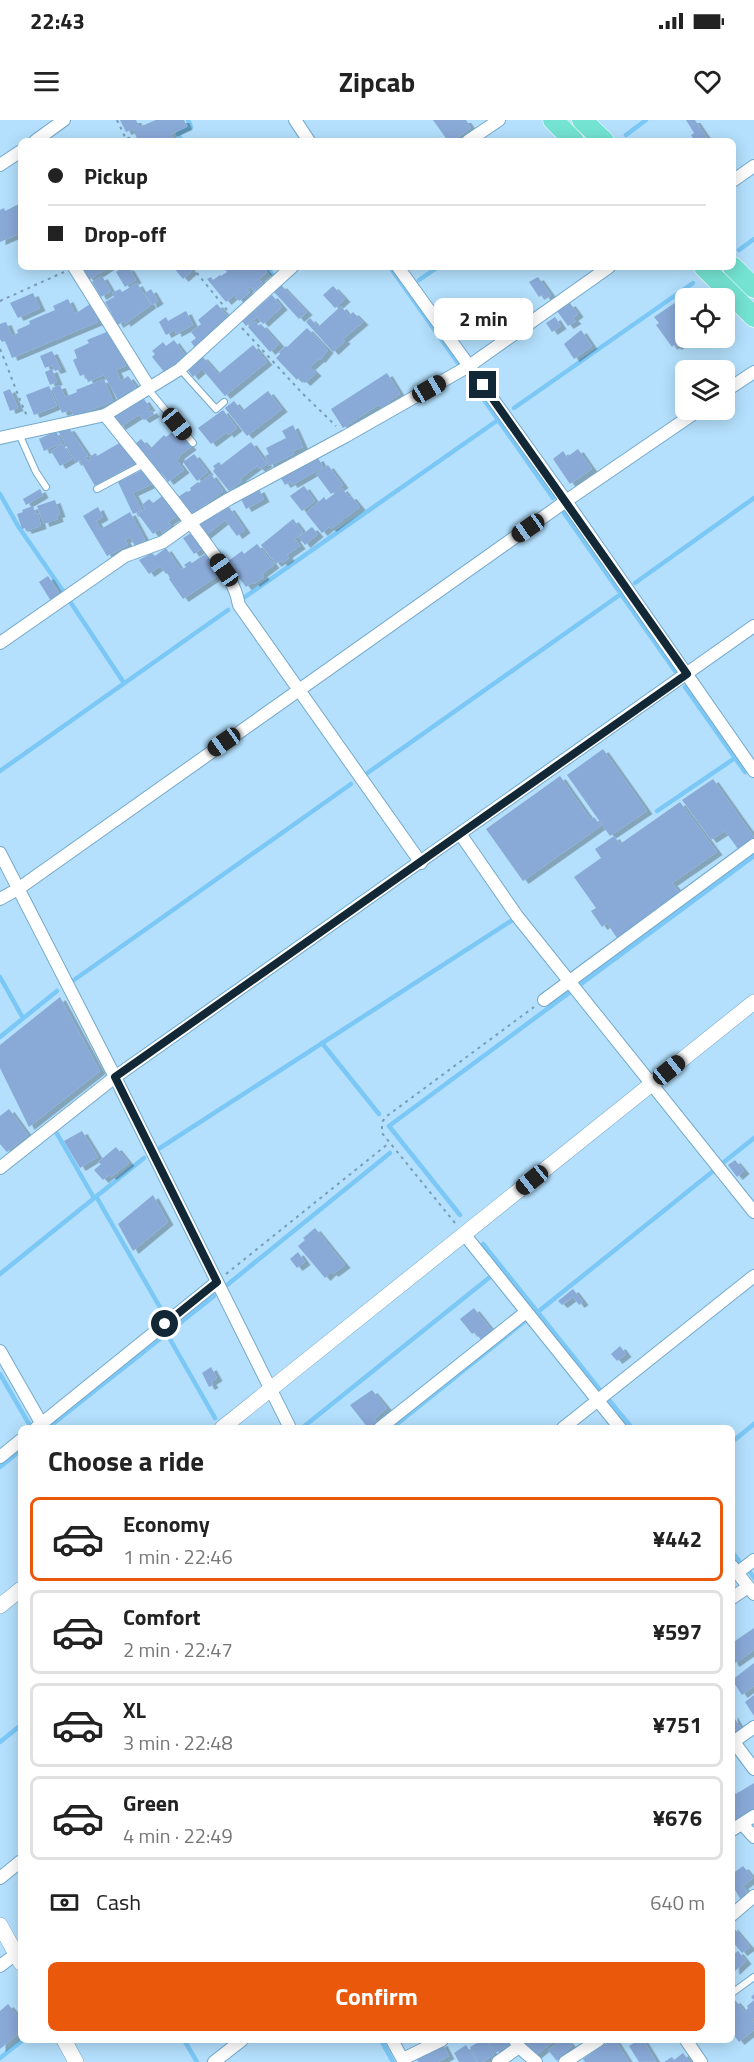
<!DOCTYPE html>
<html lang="en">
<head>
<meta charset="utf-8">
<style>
	body { margin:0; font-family:"Titillium Web",sans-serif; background:#f2f2f2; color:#222; height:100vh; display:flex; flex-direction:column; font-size:22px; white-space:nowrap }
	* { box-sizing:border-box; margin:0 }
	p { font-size:20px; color:#767676 }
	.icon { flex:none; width:33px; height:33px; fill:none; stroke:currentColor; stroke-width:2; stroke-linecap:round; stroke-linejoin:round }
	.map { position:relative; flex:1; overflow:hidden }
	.drawer { position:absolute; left:18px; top:1305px; width:717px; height:618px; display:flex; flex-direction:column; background:#fff; border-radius:9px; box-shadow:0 3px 15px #0003 }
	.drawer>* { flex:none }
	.hud { position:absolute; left:18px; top:18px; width:718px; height:132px; border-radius:9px; box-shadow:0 3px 15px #0003; display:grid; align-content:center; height:132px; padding:0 30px; background:#fff }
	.controls { position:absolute; left:675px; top:168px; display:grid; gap:12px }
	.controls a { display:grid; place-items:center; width:60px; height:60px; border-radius:9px; background:#fff; box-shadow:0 3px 15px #0003; font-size:30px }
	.end { position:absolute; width:27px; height:27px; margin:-14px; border:8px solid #122836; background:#fff; box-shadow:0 0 0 3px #fff }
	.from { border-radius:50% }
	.bubble { position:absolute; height:42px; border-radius:9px; background:#fff; box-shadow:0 3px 15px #0003; font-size:20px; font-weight:700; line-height:42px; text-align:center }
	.car { position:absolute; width:18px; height:36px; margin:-18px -9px; border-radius:8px; box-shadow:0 0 4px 2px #0007; background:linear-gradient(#222 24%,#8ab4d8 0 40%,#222 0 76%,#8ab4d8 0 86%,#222 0) }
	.hud b { display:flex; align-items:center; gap:21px; height:57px; font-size:22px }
	.hud b+b { border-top:2px solid #e0e0e0 }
	.hud i { width:15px; height:15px; background:#222 }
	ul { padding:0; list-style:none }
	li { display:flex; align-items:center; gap:18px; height:84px; margin:0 12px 9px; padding:0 18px; border:3px solid #e0e0e0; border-radius:9px }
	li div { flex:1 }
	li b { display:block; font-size:22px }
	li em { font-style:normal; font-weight:700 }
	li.selected { border-color:#ea580c }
	li>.icon { width:54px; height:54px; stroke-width:1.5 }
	h2 { padding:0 30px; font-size:27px; line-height:72px }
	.pay { display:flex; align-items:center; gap:15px; height:66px; padding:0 30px; font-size:22px }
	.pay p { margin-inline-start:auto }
	.button { display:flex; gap:12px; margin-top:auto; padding:12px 30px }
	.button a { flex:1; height:69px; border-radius:9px; background:#ea580c; color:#fff; font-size:24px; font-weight:700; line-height:69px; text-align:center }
	.status { display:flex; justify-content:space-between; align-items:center; height:42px; padding:0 30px; background:#fff; direction:ltr }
	.status svg { height:16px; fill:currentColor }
	header { display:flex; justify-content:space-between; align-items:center; height:78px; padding:0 30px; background:#fff; font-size:27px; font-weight:700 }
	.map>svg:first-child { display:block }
</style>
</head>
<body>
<div class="status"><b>22:43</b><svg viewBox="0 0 49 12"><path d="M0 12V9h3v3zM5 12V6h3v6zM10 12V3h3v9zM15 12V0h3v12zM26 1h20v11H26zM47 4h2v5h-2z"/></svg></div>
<header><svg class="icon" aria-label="menu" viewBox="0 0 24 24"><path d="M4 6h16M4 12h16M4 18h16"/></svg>Zipcab<svg class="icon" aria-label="heart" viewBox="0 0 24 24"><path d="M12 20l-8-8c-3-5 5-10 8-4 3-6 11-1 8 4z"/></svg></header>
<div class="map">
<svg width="754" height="1942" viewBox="0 0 754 1942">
	<defs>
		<filter id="shadow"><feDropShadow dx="5.5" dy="3" stdDeviation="0" flood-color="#0004"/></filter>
	</defs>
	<rect width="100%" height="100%" fill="#b4e0fd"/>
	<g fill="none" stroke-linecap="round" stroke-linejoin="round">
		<g stroke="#7bc8f7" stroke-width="4.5">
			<path d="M626,15L646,0"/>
			<path d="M182,21L178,14L191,7L188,0"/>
			<path d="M739,130L754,119"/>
			<path d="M267,147L273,155"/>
			<path d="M390,147L458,243"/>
			<path d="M419,160L438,147"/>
			<path d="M468,257L553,378"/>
			<path d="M514,288L693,163"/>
			<path d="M0,374L18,406L63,471"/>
			<path d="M564,393L675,551"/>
			<path d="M635,463L754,378"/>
			<path d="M245,477L498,300"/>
			<path d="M71,483L124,563"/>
			<path d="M685,567L745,652"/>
			<path d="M0,651L228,490"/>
			<path d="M366,654L621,474"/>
			<path d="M657,691L735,638"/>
			<path d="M0,857L23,898"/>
			<path d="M74,860L351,664"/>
			<path d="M0,917L57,871"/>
			<path d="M322,923L379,994"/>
			<path d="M56,1012L94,1078"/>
			<path d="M160,1028L511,801"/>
			<path d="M724,1042L754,1018"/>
			<path d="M97,1078L165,1196"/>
			<path d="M460,1095L389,1006L754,736"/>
			<path d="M483,1124L600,1270"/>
			<path d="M0,1154L144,1038"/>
			<path d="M227,1165L390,1033"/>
			<path d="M534,1195L712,1052"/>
			<path d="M167,1214L215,1298"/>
			<path d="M0,1254L29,1304"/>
			<path d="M609,1280L632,1308"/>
			<path d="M49,1307L214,1176"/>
			<path d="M302,1308L490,1157"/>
			<path d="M392,1308L525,1201"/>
			<path d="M732,1322L754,1304"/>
			<path d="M0,1347L21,1330"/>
			<path d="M732,1432L739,1441"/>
			<path d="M750,1452L754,1458"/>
			<path d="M0,1622L21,1605"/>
			<path d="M184,1920L197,1942"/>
			<path d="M381,1920L393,1942"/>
			<path d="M0,1938L23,1920"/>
		</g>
	</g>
	<g fill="#89a9d7" filter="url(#shadow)">
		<path d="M120,0H136L139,7L156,0H184L187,7L171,14L174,21H138L133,9L126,12Z"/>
		<path d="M433,0H466L471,8L452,21H448Z"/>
		<path d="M686,0H695L709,21H695L691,15L694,13Z"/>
		<path d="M21,83V113L0,122V90L4,88L5,91Z"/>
		<path d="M81,147H109L89,160Z"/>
		<path d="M123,147L129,148L136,160L125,167L116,152Z"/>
		<path d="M173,147H189L192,151L183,159Z"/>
		<path d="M225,147H263L267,152L259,159L263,163L254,171L250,167L247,170L250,172L239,181L234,175L226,182L207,159L211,157L213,160L220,155L221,156L227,152L224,148Z"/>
		<path d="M102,156L111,171L101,177L92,162Z"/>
		<path d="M538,157L551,175L546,179L543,174L539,177L529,162Z"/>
		<path d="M137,163L151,185L125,204L124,201L118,205L105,182L114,177L112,173L120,169L122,172Z"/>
		<path d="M281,165L307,192L299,199L274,172Z"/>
		<path d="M333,166L345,179L335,188L323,175Z"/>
		<path d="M151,169L158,181L152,185L145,173Z"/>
		<path d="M33,173L40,188L18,198L10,183Z"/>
		<path d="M272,175L282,187L263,204L257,197L246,206L242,201Z"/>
		<path d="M68,179L75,194L90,184L98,202L12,238L5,221L2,222L0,219V204L6,202L12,216L18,213L17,210L30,204L29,201L55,190L53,186Z"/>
		<path d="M679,180L686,189V218H690L676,227L674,225L672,227L656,205L659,203L654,197Z"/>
		<path d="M570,183L578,194L573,198L576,201L568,206L557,191Z"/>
		<path d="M217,184L230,199L196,229L191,222L196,218L191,212L201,204L198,200Z"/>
		<path d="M341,186L349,196L353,192L363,202L343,219L345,221L333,232L306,202L310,198L318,207Z"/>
		<path d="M186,191L193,205L176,214L175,210L166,215L159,202L166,197L168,201Z"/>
		<path d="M555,197L561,206L552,212L546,203Z"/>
		<path d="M255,201L259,206L261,204L279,224L270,232L248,207Z"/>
		<path d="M307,208L328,230L320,240L319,239L310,247L316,253L305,263L299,257L297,260L276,238L280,234L279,232L286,226L287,227Z"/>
		<path d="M581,210L592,226L574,239L564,224Z"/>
		<path d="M109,211L126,246L116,250L121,261L128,256L136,267L118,280L104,255L88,262L85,254L80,256L73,240L77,238L74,230L89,223L87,220Z"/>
		<path d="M174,220L185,235L165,253L152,237L155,234L152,231L163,222L166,226Z"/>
		<path d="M253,225L267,242L225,276L202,249L193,257L188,250L202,236L218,254Z"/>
		<path d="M52,231L61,249L55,251L52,245L45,248L40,236Z"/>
		<path d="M52,249L57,262L50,265L45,252Z"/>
		<path d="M387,253L400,274L388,282L390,285L384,289L378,285L343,308L331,289Z"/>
		<path d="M104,259L113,281L74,297L71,290L62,293L52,268L60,265L65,277L77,272L76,270Z"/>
		<path d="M49,266L57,286L34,295L26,275Z"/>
		<path d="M10,269L18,288L10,291L3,272Z"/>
		<path d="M268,271L282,289L247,316L225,288L234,281L242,291Z"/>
		<path d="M144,279L150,288L147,289L149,292L151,290L154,294L144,300L139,295L120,307L114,297Z"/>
		<path d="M223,290L237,308L228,315L227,312L211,324L198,308Z"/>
		<path d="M293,305L303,327L293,331L294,334L269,346L265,336L269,334L266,328L286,318L282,311Z"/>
		<path d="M69,308L88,336L85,337L88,341L91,340L89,337L96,333L97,336L121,322L135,343L95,366L80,340L76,343L58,311Z"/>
		<path d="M176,309L191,327L179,336L180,338L177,341L184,350L168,362L162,353L159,355L134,325L141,319L150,329L164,315L166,317Z"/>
		<path d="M56,311L62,323L44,331L39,319Z"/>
		<path d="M251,322L267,344L260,349L257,346L241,358L242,361L229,371L213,351L215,349L213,346L219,342L221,345Z"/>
		<path d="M63,324L72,339L60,346L51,331Z"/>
		<path d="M578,329L592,349L570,364L553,339L563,331L567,337Z"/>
		<path d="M194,334L208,352L197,361L183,342Z"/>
		<path d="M318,338L323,347L292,365L290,362L285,365L281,358L287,355L286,354Z"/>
		<path d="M328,345L343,365L331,374L316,354Z"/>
		<path d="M144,349L152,364L133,373L142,390L133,394L118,362Z"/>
		<path d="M211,354L223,371L192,395L178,377L187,371L188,372L191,370L190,368L198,362L199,363Z"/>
		<path d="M304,366L315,381L302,391L290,376Z"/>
		<path d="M342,368L349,377L351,376L360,387L331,409L329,407L322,413L306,393L324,377L326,380Z"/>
		<path d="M40,369L43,375L26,385L23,379Z"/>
		<path d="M259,369L264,379L246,389L241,379Z"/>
		<path d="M165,374L180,394L168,402L171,406L162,413L160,409L153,414L138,394L145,389L142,385L149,379L153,383Z"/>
		<path d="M55,380L60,394L57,395L58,399L44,404L37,386Z"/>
		<path d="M33,386L36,394L38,393L41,406L26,411L25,408L22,409L17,394L23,392L22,390Z"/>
		<path d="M98,387L103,397L96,401L101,409L130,392L145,420L135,426L130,417L125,420L128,425L107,436L83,396Z"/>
		<path d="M229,387L245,410L237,416L225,400L205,416L197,406Z"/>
		<path d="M293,399L303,412L295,419L300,426L287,435L289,438L282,443L280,441L276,444L261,425Z"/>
		<path d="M312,407L318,414L305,425L299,417Z"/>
		<path d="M193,412L204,427L194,434L183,418Z"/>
		<path d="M257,424L274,445L262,454L264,457L254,464L253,462L246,467L227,442L242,431L244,434Z"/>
		<path d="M166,428L181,450L186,447L184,445L190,441L192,443L205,434L219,455L183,479L169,459L170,458L167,453L166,454L160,446L149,454L139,440L152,433L155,436Z"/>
		<path d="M48,456L60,475L51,481L39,462Z"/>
		<path d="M603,629L647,691L610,716L567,655Z"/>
		<path d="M560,656L591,700L594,697L601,706L523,761L486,709Z"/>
		<path d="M713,659L754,717L738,729L725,711L711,720L682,680Z"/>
		<path d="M680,682L717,732L672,763L680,773L617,818L607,803L602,807L591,791L596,788L574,757L601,738L595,729L614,716L620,724Z"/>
		<path d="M60,877L100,951L29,1007L0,948V925Z"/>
		<path d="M9,989L28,1015L7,1032L0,1024V996Z"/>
		<path d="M82,1011L98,1037L80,1048L64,1021Z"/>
		<path d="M116,1027L129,1043L111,1057L109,1055L103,1060L94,1050L101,1044L98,1042Z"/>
		<path d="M735,1040L744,1051L737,1057L728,1045Z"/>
		<path d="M153,1075L168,1102L133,1131L118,1104Z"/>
		<path d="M315,1108L345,1145L333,1154L331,1152L325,1158L298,1126L305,1120L303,1118Z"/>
		<path d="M298,1132L305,1142L297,1148L290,1139Z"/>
		<path d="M573,1169L583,1182L579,1185L573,1177L562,1185L558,1181Z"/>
		<path d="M474,1188L493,1212L482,1221L475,1212L472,1214L460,1199Z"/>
		<path d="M620,1226L626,1234L617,1241L611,1234Z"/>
		<path d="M211,1247L217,1258L211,1262L213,1265L209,1267L202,1253Z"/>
		<path d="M372,1270L387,1288L374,1299L378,1304L373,1308H368L350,1285Z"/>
		<path d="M754,1508V1530L734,1544L732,1541V1523Z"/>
		<path d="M754,1543V1566L742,1575L732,1560Z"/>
		<path d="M754,1575V1596L745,1582Z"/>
		<path d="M732,1594L741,1609L732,1615Z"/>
		<path d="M754,1663V1689L732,1706V1668L736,1674Z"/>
		<path d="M743,1746L753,1758L743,1766L749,1774L741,1780L732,1765V1754Z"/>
		<path d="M732,1806L750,1827L742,1833L732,1821Z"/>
		<path d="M738,1831L746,1841L734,1852L732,1835Z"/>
		<path d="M754,1874V1898L752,1900L754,1903V1910L739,1922L732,1913V1882L735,1880L745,1892L748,1888L747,1886L754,1880L751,1877Z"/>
		<path d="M8,1884L21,1900V1912L0,1929V1891Z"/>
		<path d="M482,1920H486L494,1935L482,1942H478L470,1927Z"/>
		<path d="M488,1920H509L511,1924L495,1933Z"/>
		<path d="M520,1920H555L534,1937Z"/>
		<path d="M562,1920H567L572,1926L557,1941L548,1930Z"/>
		<path d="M611,1920H615L629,1942H585L583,1939Z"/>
		<path d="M639,1920H643L656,1941L639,1942L629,1926Z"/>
		<path d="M442,1923L449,1936L438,1942H418L416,1937Z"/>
		<path d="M466,1925L477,1942H459L454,1933Z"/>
		<path d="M683,1933L690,1942H664L672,1937L674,1940Z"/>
	</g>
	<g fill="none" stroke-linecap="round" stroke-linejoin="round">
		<defs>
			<g id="service">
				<path d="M180,249L216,289L224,282"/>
				<path d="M147,268L193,323"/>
				<path d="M19,314L36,352L46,367"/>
				<path d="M97,369L144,344"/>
				<path d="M732,1873L754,1857"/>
			</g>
			<g id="minor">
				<path d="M295,0L309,21"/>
				<path d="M35,21L64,0"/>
				<path d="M468,21L499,0"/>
				<path d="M0,45L21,31"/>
				<path d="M734,60L754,46"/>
				<path d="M74,147L149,267"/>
				<path d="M398,147L566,381L754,651"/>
				<path d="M724,272L754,252"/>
				<path d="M105,295C139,338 175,380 207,425C220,443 235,462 239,485L421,743"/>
				<path d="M0,318L105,295L180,249L292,147"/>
				<path d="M0,523L125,436L163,422L191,402L229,379L346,316L469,246L609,147"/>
				<path d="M461,715L517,796L754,1092"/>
				<path d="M0,733L115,957L290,1308"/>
				<path d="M0,779L18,769L566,381L699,290"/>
				<path d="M544,880L754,725"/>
				<path d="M0,1048L115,957L754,506"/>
				<path d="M464,1114L620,1308"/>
				<path d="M0,1231L44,1308"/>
				<path d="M36,1308L217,1162"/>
				<path d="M380,1308L526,1192"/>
				<path d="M563,1308L754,1156"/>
				<path d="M0,1337L21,1320"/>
				<path d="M732,1446L754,1474"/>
				<path d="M737,1453L754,1440"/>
				<path d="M732,1478L748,1467"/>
				<path d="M734,1622L754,1649"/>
				<path d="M732,1623L754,1607"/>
				<path d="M742,1704L754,1717"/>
				<path d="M732,1710L754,1696"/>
				<path d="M0,1758L21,1741"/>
				<path d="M732,1795L754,1776"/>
				<path d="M0,1846L16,1834"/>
				<path d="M392,1920L404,1942"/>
				<path d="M515,1920L519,1927L536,1942"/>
				<path d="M686,1920L701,1942"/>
				<path d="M403,1939L442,1920"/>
				<path d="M214,1942L242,1920"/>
				<path d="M498,1942L519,1927"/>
				<path d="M565,1942L599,1920"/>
			</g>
			<g id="tertiary">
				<path d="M222,1308L754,882"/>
				<path d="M0,1486L21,1469"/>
				<path d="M0,1805L21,1843"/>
				<path d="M64,1920L76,1942"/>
			</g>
			<g id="primary">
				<path d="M553,0L574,21"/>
				<path d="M582,0L604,21"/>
				<path d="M704,147L754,197"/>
				<path d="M733,147L754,168"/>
			</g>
		</defs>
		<use href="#service" stroke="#74a9cc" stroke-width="8"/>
		<use href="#minor" stroke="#74a9cc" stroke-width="14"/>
		<use href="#tertiary" stroke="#74a9cc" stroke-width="16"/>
		<use href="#primary" stroke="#fff" stroke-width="21"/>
		<g stroke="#799db5" stroke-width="2" stroke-dasharray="3 4.5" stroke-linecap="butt">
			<path d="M117,0L126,19L131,17L134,21"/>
			<path d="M192,147L227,190"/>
			<path d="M0,181L64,152"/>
			<path d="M242,208L303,274L336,306"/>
			<path d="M0,229C10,252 17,275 28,298"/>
			<path d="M455,1103L382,1013V1002L387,996L534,887"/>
			<path d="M226,1154L389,1023"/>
		</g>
		<use href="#service" stroke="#fff" stroke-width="6"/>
		<use href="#minor" stroke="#fff" stroke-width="12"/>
		<use href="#tertiary" stroke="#fff" stroke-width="15"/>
		<use href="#primary" stroke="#74e3d2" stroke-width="20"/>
	</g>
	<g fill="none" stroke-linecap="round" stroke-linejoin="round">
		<path stroke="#122836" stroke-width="8" d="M165,1204L217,1162L115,957L687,554L483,265"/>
	</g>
</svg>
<div class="controls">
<a><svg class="icon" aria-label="locate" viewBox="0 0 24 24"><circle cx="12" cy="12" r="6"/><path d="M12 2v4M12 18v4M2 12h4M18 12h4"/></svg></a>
<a><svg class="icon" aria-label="layers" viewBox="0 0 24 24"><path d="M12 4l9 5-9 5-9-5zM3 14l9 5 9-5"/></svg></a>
</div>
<i class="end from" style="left:165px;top:1204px"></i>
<i class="end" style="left:483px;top:265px"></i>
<div class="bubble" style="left:434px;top:178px;width:99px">2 min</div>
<i class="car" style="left:429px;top:269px;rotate:60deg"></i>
<i class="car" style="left:177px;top:304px;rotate:141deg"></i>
<i class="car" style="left:528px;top:408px;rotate:235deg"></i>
<i class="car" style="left:224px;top:450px;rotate:325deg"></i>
<i class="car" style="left:224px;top:622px;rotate:235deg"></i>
<i class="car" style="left:669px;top:950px;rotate:51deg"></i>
<i class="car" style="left:532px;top:1060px;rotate:231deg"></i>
<div class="hud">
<b><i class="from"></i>Pickup</b>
<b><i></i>Drop-off</b>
</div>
<section class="drawer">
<h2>Choose a ride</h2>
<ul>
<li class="selected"><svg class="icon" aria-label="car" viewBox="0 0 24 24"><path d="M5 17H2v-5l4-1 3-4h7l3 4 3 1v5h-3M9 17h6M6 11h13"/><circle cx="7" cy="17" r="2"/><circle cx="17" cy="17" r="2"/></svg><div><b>Economy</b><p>1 min · 22:46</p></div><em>¥442</em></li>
<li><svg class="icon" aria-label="car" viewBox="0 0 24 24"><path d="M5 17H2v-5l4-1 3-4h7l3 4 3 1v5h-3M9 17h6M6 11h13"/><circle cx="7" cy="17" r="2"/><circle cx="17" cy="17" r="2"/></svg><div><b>Comfort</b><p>2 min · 22:47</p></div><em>¥597</em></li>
<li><svg class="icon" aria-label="car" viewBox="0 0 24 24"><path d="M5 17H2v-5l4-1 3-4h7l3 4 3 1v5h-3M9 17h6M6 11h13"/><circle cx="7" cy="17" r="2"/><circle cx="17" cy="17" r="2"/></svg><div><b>XL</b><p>3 min · 22:48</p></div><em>¥751</em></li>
<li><svg class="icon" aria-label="car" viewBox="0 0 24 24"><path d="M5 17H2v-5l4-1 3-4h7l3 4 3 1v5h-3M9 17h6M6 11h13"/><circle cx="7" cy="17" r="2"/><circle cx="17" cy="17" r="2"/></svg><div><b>Green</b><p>4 min · 22:49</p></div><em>¥676</em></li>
</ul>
<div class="pay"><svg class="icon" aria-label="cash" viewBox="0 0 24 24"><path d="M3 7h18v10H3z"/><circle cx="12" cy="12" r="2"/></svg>Cash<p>640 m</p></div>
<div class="button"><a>Confirm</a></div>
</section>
</div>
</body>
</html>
